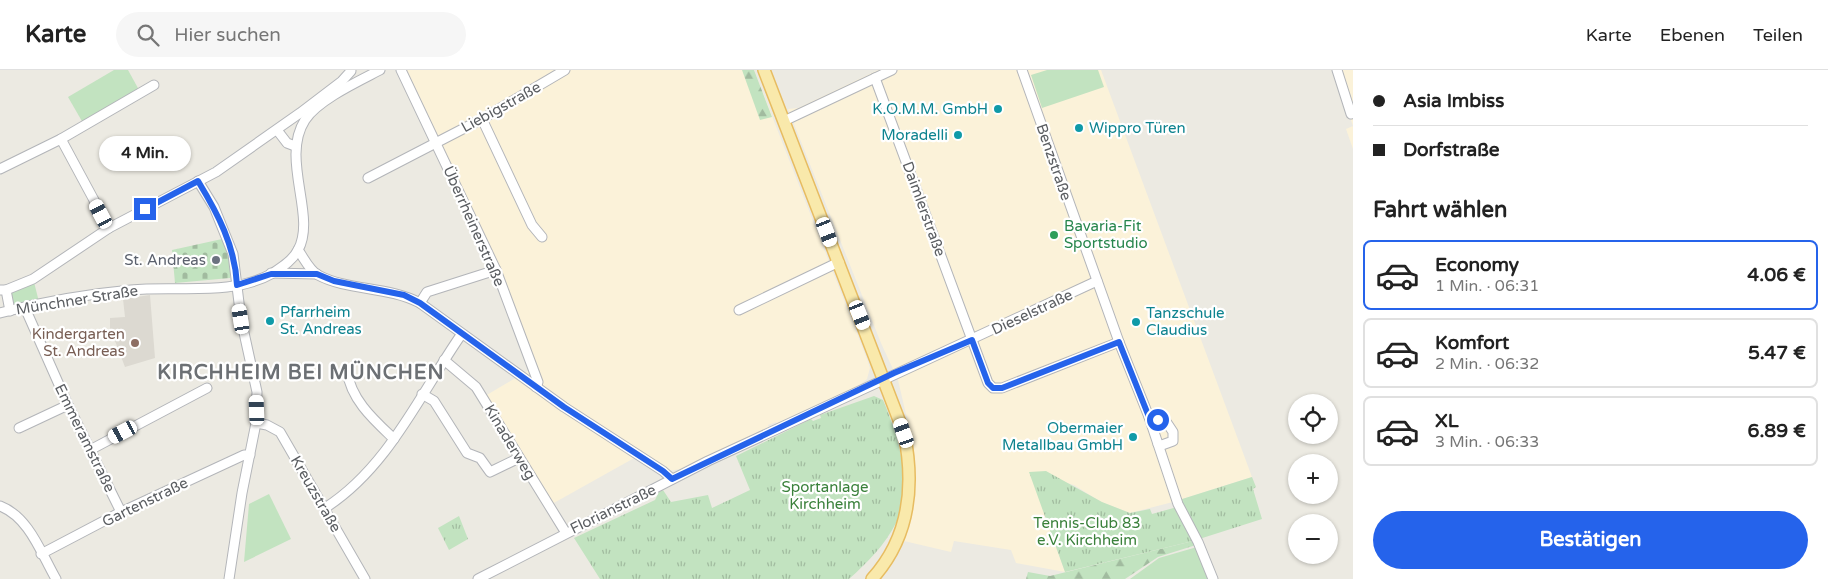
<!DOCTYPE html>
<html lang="de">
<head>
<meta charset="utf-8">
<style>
	body { margin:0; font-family:"Varela Round",sans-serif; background:#f6f6f6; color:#222; height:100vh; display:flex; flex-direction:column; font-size:19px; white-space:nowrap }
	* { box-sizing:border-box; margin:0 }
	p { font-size:16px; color:#767676 }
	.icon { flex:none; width:28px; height:28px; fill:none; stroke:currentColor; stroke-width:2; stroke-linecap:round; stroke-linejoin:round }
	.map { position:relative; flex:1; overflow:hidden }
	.side { display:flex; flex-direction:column; background:#fff; width:475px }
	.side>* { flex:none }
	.guide { display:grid; align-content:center; height:110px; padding:0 20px; background:#fff }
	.buttons { position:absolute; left:1288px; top:324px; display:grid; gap:10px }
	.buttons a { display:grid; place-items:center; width:50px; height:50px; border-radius:50%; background:#fff; box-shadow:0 1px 4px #0004; font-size:25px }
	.end { position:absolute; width:22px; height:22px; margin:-11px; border:6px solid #2563eb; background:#fff; box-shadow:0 0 0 2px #fff }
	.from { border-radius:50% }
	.bubble { position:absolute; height:35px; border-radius:18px; background:#fff; box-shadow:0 1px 4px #0004; font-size:16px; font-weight:700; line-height:35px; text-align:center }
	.car { position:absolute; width:15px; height:30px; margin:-15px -8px; border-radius:6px; box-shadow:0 0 4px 1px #0007; background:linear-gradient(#fff 24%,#345 0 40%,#fff 0 76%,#345 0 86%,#fff 0) }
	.guide b { display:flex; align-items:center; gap:18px; height:48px; font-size:19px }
	.guide b+b { border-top:1px solid #e0e0e0 }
	.guide i { width:12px; height:12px; background:#222 }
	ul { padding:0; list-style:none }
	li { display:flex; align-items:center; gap:15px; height:70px; margin:0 10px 8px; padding:0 10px; border:2px solid #e0e0e0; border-radius:8px }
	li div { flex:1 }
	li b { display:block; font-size:19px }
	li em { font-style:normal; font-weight:700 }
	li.current { border-color:#2563eb }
	li>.icon { width:45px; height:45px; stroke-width:1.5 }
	h2 { padding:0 20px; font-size:22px; line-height:60px }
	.button { display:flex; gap:10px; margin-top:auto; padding:10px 20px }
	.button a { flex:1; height:58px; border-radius:30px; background:#2563eb; color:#fff; font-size:20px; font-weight:700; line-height:58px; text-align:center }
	header { display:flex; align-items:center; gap:30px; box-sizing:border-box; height:70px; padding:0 25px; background:#fff; border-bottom:1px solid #e0e0e0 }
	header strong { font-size:24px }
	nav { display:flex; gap:28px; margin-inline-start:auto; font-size:18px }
	.search { width:350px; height:45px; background:#f6f6f6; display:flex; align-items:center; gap:12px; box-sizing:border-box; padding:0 18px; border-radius:28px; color:#767676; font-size:19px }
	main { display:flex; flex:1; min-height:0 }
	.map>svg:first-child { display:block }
</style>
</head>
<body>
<header>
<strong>Karte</strong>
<div class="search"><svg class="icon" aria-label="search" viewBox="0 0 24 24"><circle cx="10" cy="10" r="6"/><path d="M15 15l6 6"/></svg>Hier suchen</div>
<nav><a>Karte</a><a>Ebenen</a><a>Teilen</a></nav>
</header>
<main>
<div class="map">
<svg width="1353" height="509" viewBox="0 0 1353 509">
	<defs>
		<pattern id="forest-firs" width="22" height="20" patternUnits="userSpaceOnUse" patternTransform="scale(1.25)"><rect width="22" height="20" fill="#c2e3c0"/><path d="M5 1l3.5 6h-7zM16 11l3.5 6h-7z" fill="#a1bb9f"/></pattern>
		<pattern id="cemetery-stones" width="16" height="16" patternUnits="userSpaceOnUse" patternTransform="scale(1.25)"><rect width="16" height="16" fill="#c2e3c0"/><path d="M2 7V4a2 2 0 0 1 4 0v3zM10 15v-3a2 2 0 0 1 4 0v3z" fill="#a1bb9f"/></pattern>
		<pattern id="park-tufts" width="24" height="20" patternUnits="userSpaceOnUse" patternTransform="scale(1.25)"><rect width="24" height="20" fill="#c2e3c0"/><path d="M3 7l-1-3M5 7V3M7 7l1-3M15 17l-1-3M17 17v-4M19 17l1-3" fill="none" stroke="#a1bb9f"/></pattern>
	</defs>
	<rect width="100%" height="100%" fill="#eceae2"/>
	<g fill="#fbf2d9">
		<path d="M405,0H754L867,289L870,298L867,309L854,319L777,354L776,352L768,355L769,358L681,399L661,402L636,387L552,434L485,326L536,296L498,197Z"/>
		<path d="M878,0H1101L1252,407L1173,432L1130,443L1101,432L1074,415L1030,402L1065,502L1016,493L1011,480L954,471L951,482L904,471L914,431L915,401L912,370L898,310L881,273L788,39L798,38Z"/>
		<path d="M1334,0H1353V79L1346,59L1353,56Z"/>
	</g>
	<path fill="#dcd9d1" d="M150,225L155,288L125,297L110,258V248L125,247L123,229Z"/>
	<g fill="#c2e3c0">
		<path d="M114,0H128L139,20L83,53L68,27Z"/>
		<path d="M1047,0H1098L1104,17L1042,38L1031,5Z"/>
		<path d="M34,212L39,232L14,234L9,224L12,220Z"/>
		<path d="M269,424L291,469L244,492L249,434Z"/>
		<path d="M1197,477L1209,509H1130L1159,488Z"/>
	</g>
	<g fill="url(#forest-firs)">
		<path d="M742,0H754L772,47L760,50Z"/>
		<path d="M1193,471L1196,475L1158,487L1125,509H1026L1028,502L1050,506Z"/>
	</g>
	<path fill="url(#cemetery-stones)" d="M222,169L230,188V208L175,213L172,180Z"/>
	<g fill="url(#park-tufts)">
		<path d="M874,326L883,330C898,365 914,416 896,453C885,475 867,493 849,509H600L574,468L655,430L659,422L663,420L671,432L708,425L712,438L750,420L736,386L811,349L813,351L821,348L820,345Z"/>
		<path d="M1046,401L1102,432L1130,443L1150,439L1152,444L1177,437L1179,430L1252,407L1256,417L1253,419L1262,449L1193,471L1065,502L1029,402Z"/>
		<path d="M459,446L468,469L449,480L438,458Z"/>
	</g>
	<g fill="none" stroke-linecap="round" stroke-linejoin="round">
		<defs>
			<g id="minor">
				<path d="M401,0L496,200L538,312L536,317"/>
				<path d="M1022,0L1119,272L1149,347L1178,434L1198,472L1213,509"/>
				<path d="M1337,0L1351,44"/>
				<path d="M875,8L988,313L993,318H1002L1119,272"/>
				<path d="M482,49L532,155L542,167"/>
				<path d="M784,51L892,0"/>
				<path d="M277,60L287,73L295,76"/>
				<path d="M61,69L154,15"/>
				<path d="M0,99L61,69L109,158"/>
				<path d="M368,108L482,49L565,0"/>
				<path d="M198,111L214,137L233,184L241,249L257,322L256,353L242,423L229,509"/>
				<path d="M298,180C304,188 309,200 318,205C348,221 388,216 420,233L564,337L663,401L672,409"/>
				<path d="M271,203L317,204"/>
				<path d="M0,220H6L10,241"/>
				<path d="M6,220L33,209L109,158L216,102L300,43L342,11L351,1"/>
				<path d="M420,233L427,222L496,200"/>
				<path d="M25,238L68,335L121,442"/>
				<path d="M739,240L839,192"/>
				<path d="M0,243C42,232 87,224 131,220C177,215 231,227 273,203C282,197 293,190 298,180C317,146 280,89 305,50C318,30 359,11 380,0"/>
				<path d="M444,290L476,317L566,463"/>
				<path d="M347,301C351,330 374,350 394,369"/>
				<path d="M422,324L434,331L467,383L480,388L490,402L519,388"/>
				<path d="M1149,347L1167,353L1173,362V371L1162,375L1158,374"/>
				<path d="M256,353L267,355L280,362L365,509"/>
				<path d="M19,358L68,335"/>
				<path d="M90,380L207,318"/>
				<path d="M0,436C29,447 41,483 56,509"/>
				<path d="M325,438C388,398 420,324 461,265"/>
				<path d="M41,484L121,442L244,385H250"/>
				<path d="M478,509L708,391L1097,211"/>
			</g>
			<path id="major" d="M764,0L904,363C915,416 910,467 872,509"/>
		</defs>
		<use href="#minor" stroke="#b3b5b9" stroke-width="11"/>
		<use href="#major" stroke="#e7bc61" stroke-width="14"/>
		<use href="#minor" stroke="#fff" stroke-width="9"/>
		<use href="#major" stroke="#f9e9ab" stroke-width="11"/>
	</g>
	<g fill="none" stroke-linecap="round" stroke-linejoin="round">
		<path stroke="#2563eb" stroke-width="6" d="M145,139L198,111C218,144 235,176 237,215L271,204H317L334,211L404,225L420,233L564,337L663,401L672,409L894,303L972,270L988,313L993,318H1002L1119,272L1149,347L1158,350"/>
	</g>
	<g fill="#0f9aa8" stroke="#fff" stroke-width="2">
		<circle cx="998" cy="39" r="5"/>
		<circle cx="1079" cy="58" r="5"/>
		<circle cx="958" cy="65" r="5"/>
		<circle cx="270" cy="251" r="5"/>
		<circle cx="1136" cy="252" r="5"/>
		<circle cx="1133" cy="367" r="5"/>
	</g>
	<circle fill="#2e9e5b" stroke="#fff" stroke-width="2" cx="1054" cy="165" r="5"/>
	<circle fill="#6b7280" stroke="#fff" stroke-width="2" cx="216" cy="190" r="5"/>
	<circle fill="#8d6e63" stroke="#fff" stroke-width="2" cx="135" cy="273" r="5"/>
	<g text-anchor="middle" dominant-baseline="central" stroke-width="4.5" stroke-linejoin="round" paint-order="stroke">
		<g font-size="15" fill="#5b5e62" stroke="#fff">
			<text transform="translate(501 37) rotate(-29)">Liebigstraße</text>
			<text transform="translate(1054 92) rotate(71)">Benzstraße</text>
			<text transform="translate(924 139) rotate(70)">Daimlerstraße</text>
			<text transform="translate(474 156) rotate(66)">Überrheinerstraße</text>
			<text transform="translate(77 230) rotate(-9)">Münchner Straße</text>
			<text transform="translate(1032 242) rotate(-25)">Dieselstraße</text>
			<text transform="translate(85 368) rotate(64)">Emmeramstraße</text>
			<text transform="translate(510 372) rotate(59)">Kinaderweg</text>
			<text transform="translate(316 424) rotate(60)">Kreuzstraße</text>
			<text transform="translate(145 432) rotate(-26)">Gartenstraße</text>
			<text transform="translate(613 439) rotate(-26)">Florianstraße</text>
		</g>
		<g font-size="15" fill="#0d838f" stroke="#fff" text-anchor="end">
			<text x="988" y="39">K.O.M.M. GmbH</text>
			<text x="1089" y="58" text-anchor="start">Wippro Türen</text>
			<text x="948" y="65">Moradelli</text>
			<text x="280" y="242" text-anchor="start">Pfarrheim<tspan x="280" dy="17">St. Andreas</tspan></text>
			<text x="1146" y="243" text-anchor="start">Tanzschule<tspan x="1146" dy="17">Claudius</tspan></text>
			<text x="1123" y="358">Obermaier<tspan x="1123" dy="17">Metallbau GmbH</tspan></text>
		</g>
		<g font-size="15" fill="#27864d" stroke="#fff" text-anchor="start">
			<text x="1064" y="156">Bavaria-Fit<tspan x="1064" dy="17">Sportstudio</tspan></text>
		</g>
		<g font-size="15" fill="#5b616d" stroke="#fff" text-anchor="end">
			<text x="206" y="190">St. Andreas</text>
		</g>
		<g font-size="15" fill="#785e54" stroke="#fff" text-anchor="end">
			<text x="125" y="264">Kindergarten<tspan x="125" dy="17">St. Andreas</tspan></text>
		</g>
		<g font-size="15" fill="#3a813b" stroke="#fff">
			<text x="825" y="417">Sportanlage<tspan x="825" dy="17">Kirchheim</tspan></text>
			<text x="1087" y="453">Tennis-Club 83<tspan x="1087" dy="17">e.V. Kirchheim</tspan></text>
		</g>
		<g font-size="20" font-weight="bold" letter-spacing="1" fill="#6c7074" stroke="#fff">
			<text x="301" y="303">KIRCHHEIM BEI MÜNCHEN</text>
		</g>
	</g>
</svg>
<div class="buttons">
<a><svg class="icon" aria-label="locate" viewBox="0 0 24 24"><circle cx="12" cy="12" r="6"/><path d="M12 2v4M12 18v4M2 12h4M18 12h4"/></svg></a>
<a>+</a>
<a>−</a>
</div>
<i class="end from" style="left:1158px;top:350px"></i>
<i class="end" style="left:145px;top:139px"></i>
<div class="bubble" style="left:99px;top:66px;width:92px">4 Min.</div>
<i class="car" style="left:101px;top:144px;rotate:332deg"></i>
<i class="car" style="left:827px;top:162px;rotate:159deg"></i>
<i class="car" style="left:860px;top:245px;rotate:158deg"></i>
<i class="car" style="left:241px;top:249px;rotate:351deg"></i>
<i class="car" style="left:257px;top:340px;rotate:358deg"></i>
<i class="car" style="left:123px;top:362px;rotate:242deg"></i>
<i class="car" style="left:904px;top:363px;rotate:341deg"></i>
</div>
<section class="side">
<div class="guide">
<b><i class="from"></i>Asia Imbiss</b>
<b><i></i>Dorfstraße</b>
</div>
<h2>Fahrt wählen</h2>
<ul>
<li class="current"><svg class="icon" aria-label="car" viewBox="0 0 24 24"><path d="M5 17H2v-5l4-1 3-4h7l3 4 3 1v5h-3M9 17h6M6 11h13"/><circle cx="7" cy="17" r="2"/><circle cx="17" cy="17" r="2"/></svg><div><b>Economy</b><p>1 Min. · 06:31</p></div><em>4.06 €</em></li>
<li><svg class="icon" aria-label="car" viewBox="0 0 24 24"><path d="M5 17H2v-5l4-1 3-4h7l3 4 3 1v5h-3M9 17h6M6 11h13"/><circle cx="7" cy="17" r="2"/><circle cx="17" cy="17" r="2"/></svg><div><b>Komfort</b><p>2 Min. · 06:32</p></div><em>5.47 €</em></li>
<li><svg class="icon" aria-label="car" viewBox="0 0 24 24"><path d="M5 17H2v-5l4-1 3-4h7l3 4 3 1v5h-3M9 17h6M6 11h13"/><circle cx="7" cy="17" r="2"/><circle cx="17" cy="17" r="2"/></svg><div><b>XL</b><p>3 Min. · 06:33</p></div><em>6.89 €</em></li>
</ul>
<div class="button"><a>Bestätigen</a></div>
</section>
</main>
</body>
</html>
